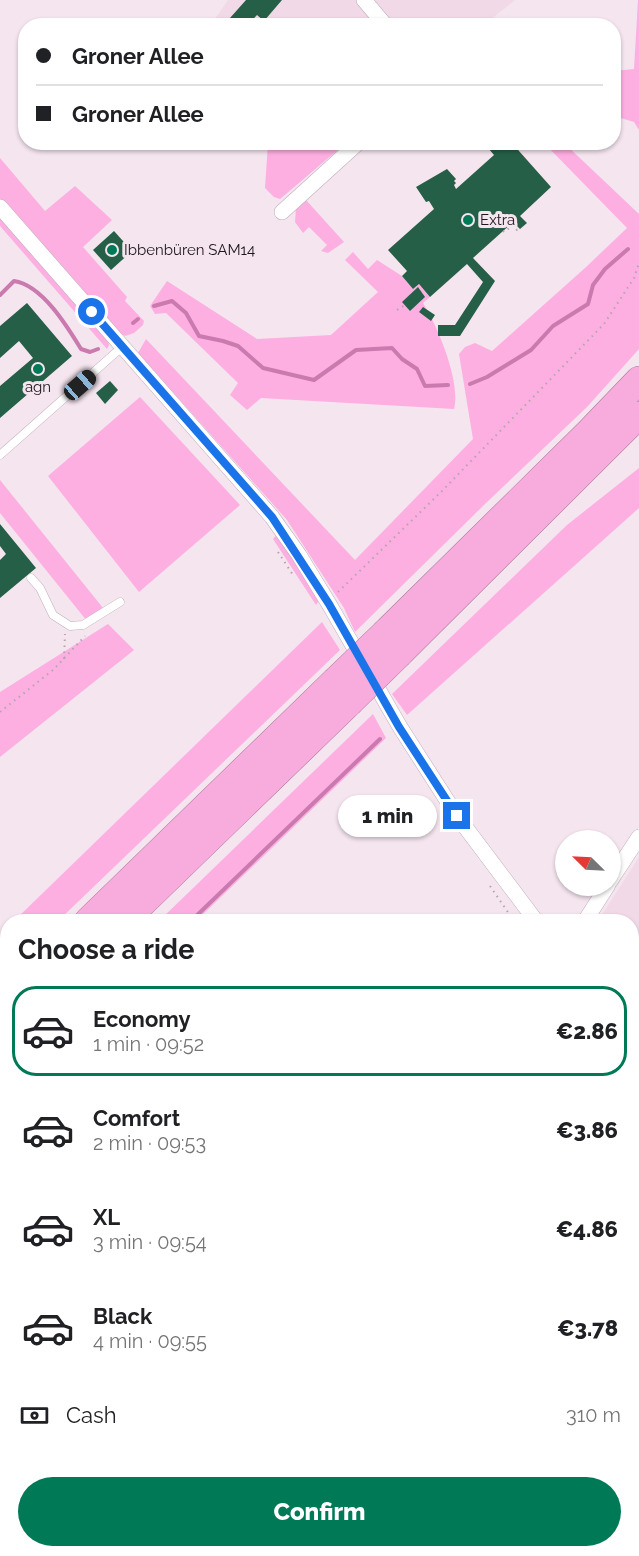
<!DOCTYPE html>
<html lang="en">
<head>
<meta charset="utf-8">
<style>
	body { margin:0; font-family:Raleway,sans-serif; background:#f2f2f2; color:#202124; height:100vh; display:flex; flex-direction:column; font-size:22px; white-space:nowrap }
	* { box-sizing:border-box; margin:0 }
	p { font-size:20px; color:#757577 }
	.icon { flex:none; width:33px; height:33px; fill:none; stroke:currentColor; stroke-width:2; stroke-linecap:round; stroke-linejoin:round }
	.map { position:relative; flex:1; overflow:hidden }
	.side { position:absolute; left:0px; top:914px; width:639px; height:644px; display:flex; flex-direction:column; background:#fff; border-radius:24px 24px 0 0; box-shadow:0 2px 4px #0004 }
	.side>* { flex:none }
	.guide { position:absolute; left:18px; top:18px; width:603px; height:132px; border-radius:24px; box-shadow:0 2px 4px #0004; display:grid; align-content:center; height:132px; padding:0 18px; background:#fff }
	.needle { width:39px; rotate:294deg }
	.fabs { position:absolute; left:555px; top:830px; display:grid; gap:12px }
	.fabs a { display:grid; place-items:center; width:66px; height:66px; border-radius:50%; background:#fff; box-shadow:0 2px 4px #0004; font-size:30px }
	.end { position:absolute; width:27px; height:27px; margin:-14px; border:8px solid #1a73e8; background:#fff; box-shadow:0 0 0 3px #fff }
	.from { border-radius:50% }
	.bubble { position:absolute; height:42px; border-radius:21px; background:#fff; box-shadow:0 2px 4px #0004; font-size:20px; font-weight:800; line-height:42px; text-align:center }
	.car { position:absolute; width:18px; height:36px; margin:-18px -9px; border-radius:8px; box-shadow:0 0 4px 2px #0007; background:linear-gradient(#222 24%,#8ab4d8 0 40%,#222 0 76%,#8ab4d8 0 86%,#222 0) }
	.guide b { display:flex; align-items:center; gap:21px; height:57px; font-size:22px }
	.guide b+b { border-top:2px solid #e0e0e0 }
	.guide i { width:15px; height:15px; background:#202124 }
	ul { padding:0; list-style:none }
	li { display:flex; align-items:center; gap:18px; height:90px; margin:0 12px 9px; padding:0 6px; border:3px solid transparent; border-radius:24px }
	li div { flex:1 }
	li b { display:block; font-size:22px }
	li em { font-style:normal; font-weight:800 }
	li.current { border-color:#007956 }
	li>.icon { width:54px; height:54px; stroke-width:1.5 }
	h2 { padding:0 18px; font-size:27px; line-height:72px }
	.pay { display:flex; align-items:center; gap:15px; height:66px; padding:0 18px; font-size:22px }
	.pay p { margin-inline-start:auto }
	.primary-button { display:flex; gap:12px; margin-top:auto; padding:12px 18px }
	.primary-button a { flex:1; height:69px; border-radius:36px; background:#007956; color:#fff; font-size:24px; font-weight:800; line-height:69px; text-align:center }
	.map>svg:first-child { display:block }
</style>
</head>
<body>
<div class="map">
<svg width="639" height="1556" viewBox="0 0 639 1556">
	<rect width="100%" height="100%" fill="#f5e5ef"/>
	<g fill="#f1d9e7">
		<path d="M228,0H515L484,25L210,26Z"/>
		<path d="M639,857V1037L632,1043V921H598Z"/>
	</g>
	<g fill="#fdafe1">
		<path d="M638,0H639V130L634,122L614,116V71L634,69Z"/>
		<path d="M268,143V142L346,143L280,199L274,197L265,188Z"/>
		<path d="M544,143H564L639,214V349L587,407L487,502L355,632L344,608L287,520L138,353L146,339L355,560L473,439L459,354L465,347L475,343L492,351L585,268L627,228Z"/>
		<path d="M0,158L45,211L75,186L112,220L83,247L127,297L125,301L144,321L143,325L134,333L125,336L119,333L0,200Z"/>
		<path d="M306,200L344,242L328,253L321,251L327,245L309,227L303,233L295,222L296,208Z"/>
		<path d="M0,215L107,337L109,345L107,349L0,226Z"/>
		<path d="M353,252L368,269L377,260L402,276L413,289L419,284L430,297L423,303C438,327 461,382 454,409L261,398L247,410L230,395L238,383L166,313L155,314L150,306L167,281L257,339L331,335L378,292L345,260Z"/>
		<path d="M140,397L240,505L139,592L48,476Z"/>
		<path d="M639,468V508L407,715L392,694L567,525Z"/>
		<path d="M0,480L103,608L87,621L0,513Z"/>
		<path d="M278,533L320,599L316,605L273,539Z"/>
		<path d="M322,622L340,650L58,921H14Z"/>
		<path d="M108,624L134,650L0,757V692Z"/>
		<path d="M373,714L386,738L196,921H159Z"/>
		<path d="M632,1079L639,1091V1133L632,1138Z"/>
		<path d="M639,1225V1368L632,1374V1232Z"/>
		<path d="M0,1457L7,1477L8,1550H35L38,1556H0Z"/>
	</g>
	<g fill="none" stroke-linecap="round" stroke-linejoin="round">
		<g stroke="#ca7aae" stroke-width="4">
			<path d="M0,295L14,281C42,285 67,326 81,349L90,352L98,349"/>
			<path d="M154,306L172,301L186,313L199,336L223,341L238,346L263,368L314,380L356,350L392,348L402,359L417,369L425,386L448,385"/>
			<path d="M133,323L138,319"/>
			<path d="M470,384L487,377L531,350L553,326L588,304L593,285L605,269L628,249"/>
			<path d="M191,921L380,739"/>
			<path d="M0,1105L8,1098"/>
			<path d="M0,1430L8,1440"/>
		</g>
	</g>
	<g fill="#265f48">
		<path d="M246,0H282L264,21L257,15L247,26H239L230,18Z"/>
		<path d="M483,142H511L551,187L520,216L527,223L520,229L513,222L473,258L495,281L460,336H438V325H455L483,282L467,264L430,297L419,284L413,289L402,276L407,271L388,250L434,209L429,201L426,202L416,187L447,169L456,179L454,181L456,183L454,185L456,189L494,155Z"/>
		<path d="M114,231L132,251L111,270L93,250Z"/>
		<path d="M418,287L425,297L410,311L402,302Z"/>
		<path d="M27,303L72,356L43,381L44,383L30,394L29,393L0,418V386L33,358L19,341L0,358V326Z"/>
		<path d="M423,307L435,315L431,321L419,312Z"/>
		<path d="M110,381L118,390L105,404L96,393Z"/>
		<path d="M0,524L36,568L0,598V560L6,554L0,546Z"/>
	</g>
	<g fill="none" stroke-linecap="round" stroke-linejoin="round">
		<defs>
			<g id="service">
				<path d="M0,455L122,347"/>
				<path d="M31,578L40,588L53,615L70,626L83,625L120,602"/>
				<path d="M632,1209L639,1201"/>
			</g>
			<g id="minor">
				<path d="M364,0L386,26"/>
				<path d="M0,207L272,517L299,555L329,604L400,727L457,816L536,921"/>
				<path d="M282,212L359,142"/>
				<path d="M610,881L639,837"/>
				<path d="M585,921L608,885"/>
				<path d="M632,1066L639,1076"/>
			</g>
			<g id="motorway">
				<path d="M386,632L589,432L639,380"/>
				<path d="M399,654L639,415"/>
				<path d="M88,921L335,681"/>
				<path d="M124,921L349,703"/>
				<path d="M0,1007L8,1000"/>
				<path d="M0,1041L8,1034"/>
			</g>
		</defs>
		<use href="#service" stroke="#bfafb9" stroke-width="9"/>
		<use href="#minor" stroke="#bfafb9" stroke-width="16"/>
		<use href="#motorway" stroke="#ab7899" stroke-width="28"/>
		<g stroke="#b2a5ad" stroke-width="2" stroke-dasharray="1.5 4.5" stroke-linecap="butt">
			<path d="M503,231L505,232L512,225L517,230L520,229"/>
			<path d="M397,310L405,305"/>
			<path d="M278,552L293,575"/>
			<path d="M338,592L441,492L604,324L634,278L639,263"/>
			<path d="M64,659L65,634"/>
			<path d="M0,712L53,670L85,636"/>
			<path d="M490,886L514,921"/>
		</g>
		<use href="#service" stroke="#fff" stroke-width="8"/>
		<use href="#minor" stroke="#fff" stroke-width="15"/>
		<use href="#motorway" stroke="#f8acdd" stroke-width="27"/>
		<defs>
			<g id="motorway-bridge">
				<path d="M335,681L386,632"/>
				<path d="M349,703L399,654"/>
			</g>
		</defs>
		<use href="#motorway-bridge" stroke="#ab7899" stroke-width="28" stroke-linecap="butt"/>
		<use href="#motorway-bridge" stroke="#f8acdd" stroke-width="27"/>
	</g>
	<g fill="none" stroke-linecap="round" stroke-linejoin="round">
		<path stroke="#1a73e8" stroke-width="8" d="M92,312L272,517L329,604L399,727L457,816"/>
	</g>
	<g fill="#007956" stroke="#f5e5ef" stroke-width="2">
		<circle cx="468" cy="220" r="6"/>
		<circle cx="112" cy="250" r="6"/>
		<circle cx="38" cy="369" r="6"/>
	</g>
	<g text-anchor="middle" dominant-baseline="central" stroke-width="6" stroke-linejoin="round" paint-order="stroke">
		<g font-size="15" fill="#1d171b" stroke="#f5e5ef" text-anchor="start">
			<text x="480" y="220">Extra</text>
			<text x="124" y="250">Ibbenbüren SAM14</text>
			<text x="38" y="387" text-anchor="middle">agn</text>
		</g>
	</g>
</svg>
<div class="fabs">
<a><svg class="needle" viewBox="-14 -14 28 28"><path d="M0-13l5 13h-10z" fill="#e53935"/><path d="M0 13l5-13h-10z" fill="#757577"/></svg></a>
</div>
<i class="end from" style="left:92px;top:312px"></i>
<i class="end" style="left:457px;top:816px"></i>
<div class="bubble" style="left:338px;top:795px;width:99px">1 min</div>
<i class="car" style="left:80px;top:385px;rotate:49deg"></i>
<div class="guide">
<b><i class="from"></i>Groner Allee</b>
<b><i></i>Groner Allee</b>
</div>
<section class="side">
<h2>Choose a ride</h2>
<ul>
<li class="current"><svg class="icon" aria-label="car" viewBox="0 0 24 24"><path d="M5 17H2v-5l4-1 3-4h7l3 4 3 1v5h-3M9 17h6M6 11h13"/><circle cx="7" cy="17" r="2"/><circle cx="17" cy="17" r="2"/></svg><div><b>Economy</b><p>1 min · 09:52</p></div><em>€2.86</em></li>
<li><svg class="icon" aria-label="car" viewBox="0 0 24 24"><path d="M5 17H2v-5l4-1 3-4h7l3 4 3 1v5h-3M9 17h6M6 11h13"/><circle cx="7" cy="17" r="2"/><circle cx="17" cy="17" r="2"/></svg><div><b>Comfort</b><p>2 min · 09:53</p></div><em>€3.86</em></li>
<li><svg class="icon" aria-label="car" viewBox="0 0 24 24"><path d="M5 17H2v-5l4-1 3-4h7l3 4 3 1v5h-3M9 17h6M6 11h13"/><circle cx="7" cy="17" r="2"/><circle cx="17" cy="17" r="2"/></svg><div><b>XL</b><p>3 min · 09:54</p></div><em>€4.86</em></li>
<li><svg class="icon" aria-label="car" viewBox="0 0 24 24"><path d="M5 17H2v-5l4-1 3-4h7l3 4 3 1v5h-3M9 17h6M6 11h13"/><circle cx="7" cy="17" r="2"/><circle cx="17" cy="17" r="2"/></svg><div><b>Black</b><p>4 min · 09:55</p></div><em>€3.78</em></li>
</ul>
<div class="pay"><svg class="icon" aria-label="cash" viewBox="0 0 24 24"><path d="M3 7h18v10H3z"/><circle cx="12" cy="12" r="2"/></svg>Cash<p>310 m</p></div>
<div class="primary-button"><a>Confirm</a></div>
</section>
</div>
</body>
</html>
